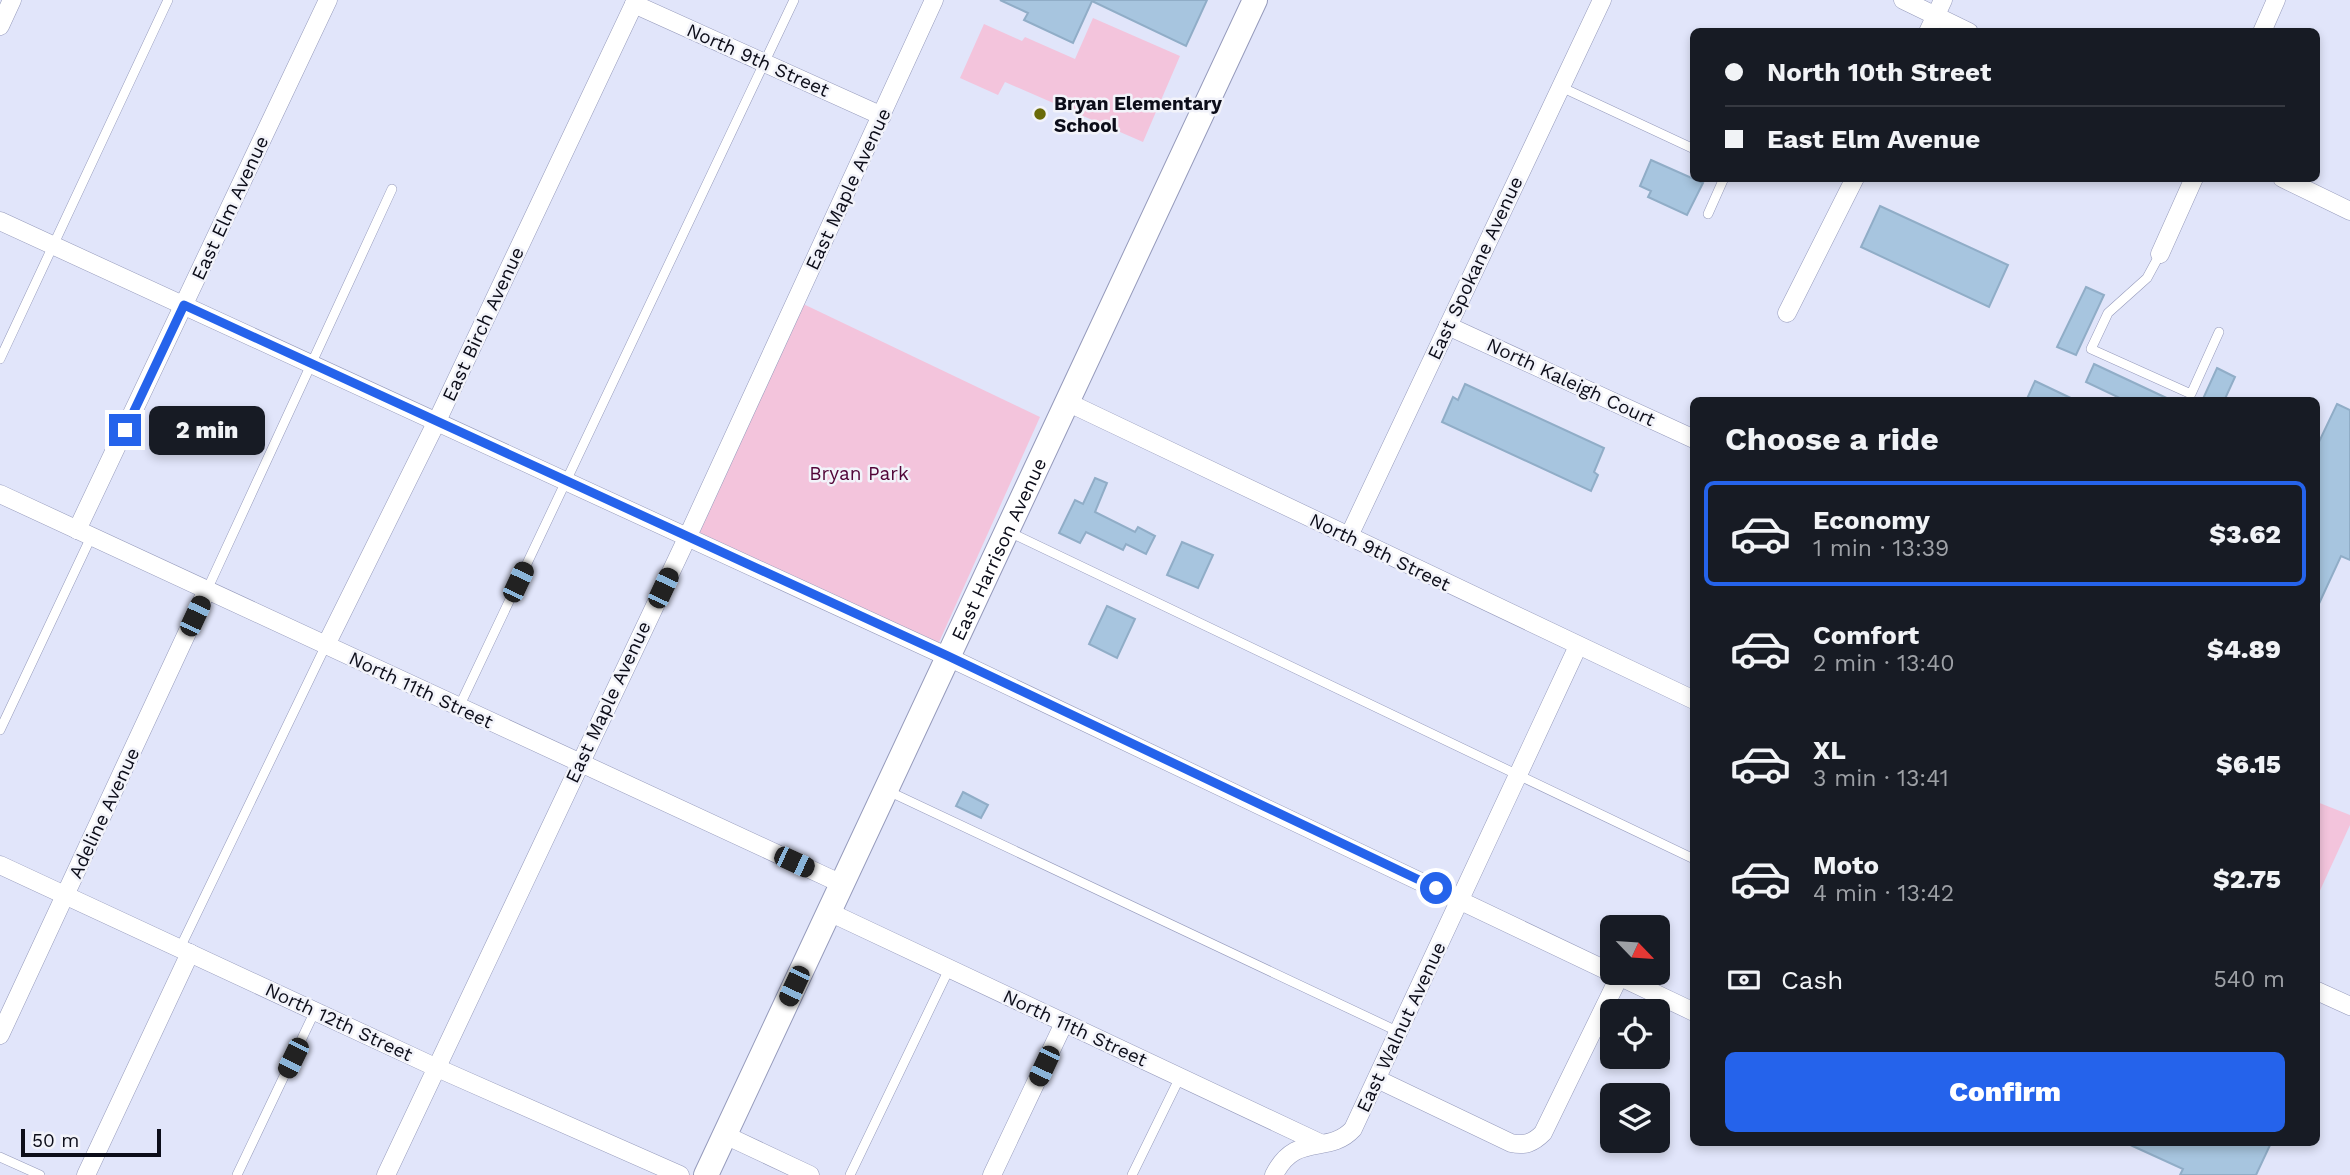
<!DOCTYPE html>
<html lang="en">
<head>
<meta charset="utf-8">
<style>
	body { margin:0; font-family:"Work Sans",sans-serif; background:#242831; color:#f1f3f6; height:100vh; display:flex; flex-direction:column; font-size:26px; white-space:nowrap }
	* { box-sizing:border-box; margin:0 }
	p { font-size:23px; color:#9ea1a6 }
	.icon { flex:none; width:38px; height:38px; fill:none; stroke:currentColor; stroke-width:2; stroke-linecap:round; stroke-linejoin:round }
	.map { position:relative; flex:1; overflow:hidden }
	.details { position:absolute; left:1690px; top:397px; width:630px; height:749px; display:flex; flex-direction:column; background:#171b24; border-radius:10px; box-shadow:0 4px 10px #0003 }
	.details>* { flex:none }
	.guide { position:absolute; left:1690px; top:28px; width:630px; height:154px; border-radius:10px; box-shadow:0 4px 10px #0003; display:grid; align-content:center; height:154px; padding:0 35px; background:#171b24 }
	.needle { width:46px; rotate:115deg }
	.controls { position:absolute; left:1600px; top:915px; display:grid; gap:14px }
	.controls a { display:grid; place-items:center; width:70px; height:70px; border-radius:10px; background:#171b24; box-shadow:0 4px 10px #0003; font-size:35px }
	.scale { position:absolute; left:21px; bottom:18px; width:140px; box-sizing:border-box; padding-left:7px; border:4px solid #0c0d19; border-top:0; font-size:19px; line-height:24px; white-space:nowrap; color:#0c0d19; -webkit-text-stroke:5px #f2f3fa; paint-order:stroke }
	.end { position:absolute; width:32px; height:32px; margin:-16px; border:9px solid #2563eb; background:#fff; box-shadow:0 0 0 4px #fff }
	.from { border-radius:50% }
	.bubble { position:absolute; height:49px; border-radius:10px; background:#171b24; box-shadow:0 4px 10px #0003; font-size:23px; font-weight:800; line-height:49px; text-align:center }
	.car { position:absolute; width:21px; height:42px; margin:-21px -10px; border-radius:9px; box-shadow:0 0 5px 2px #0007; background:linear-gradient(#222 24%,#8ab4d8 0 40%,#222 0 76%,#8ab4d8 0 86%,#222 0) }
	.guide b { display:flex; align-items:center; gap:24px; height:66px; font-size:26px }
	.guide b+b { border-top:2px solid #363941 }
	.guide i { width:18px; height:18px; background:#f1f3f6 }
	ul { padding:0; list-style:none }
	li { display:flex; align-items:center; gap:21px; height:105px; margin:0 14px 10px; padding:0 21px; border:4px solid transparent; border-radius:10px }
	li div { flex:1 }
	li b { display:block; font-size:26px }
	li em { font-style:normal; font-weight:800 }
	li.active { border-color:#2563eb }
	li>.icon { width:63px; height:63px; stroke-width:1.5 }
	h2 { padding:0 35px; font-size:32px; line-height:84px }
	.pay { display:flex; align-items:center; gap:18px; height:77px; padding:0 35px; font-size:26px }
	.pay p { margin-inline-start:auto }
	.action { display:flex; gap:14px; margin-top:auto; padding:14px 35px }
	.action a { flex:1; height:80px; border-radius:10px; background:#2563eb; color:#fff; font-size:28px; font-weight:800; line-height:80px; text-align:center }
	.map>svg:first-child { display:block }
</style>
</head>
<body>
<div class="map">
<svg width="2350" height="1175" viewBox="0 0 2350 1175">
	<rect width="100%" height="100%" fill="#e1e5fa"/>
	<g fill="#f3c4dc">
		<path d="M1093,18L1180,56L1143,142L1005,82L998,95L960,78L984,24L1022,41L1025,37L1075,59Z"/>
		<path d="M797,301L1040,417L936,649L687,538Z"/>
		<path d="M2317,802L2350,815V825L2317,897Z"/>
	</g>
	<g fill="#a7c5df" stroke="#90adc7" stroke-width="2">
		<path d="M1000,0H1207L1186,46L1092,1L1073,43L1024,20L1028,13Z"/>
		<path d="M1651,160L1703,183L1687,215L1648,197L1651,191L1640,186Z"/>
		<path d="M1880,206L2008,265L1989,307L1861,247Z"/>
		<path d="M2086,287L2104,295L2076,355L2057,347Z"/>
		<path d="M2094,364L2173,401H2126L2086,382Z"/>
		<path d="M2217,368L2235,377L2224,401H2202Z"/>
		<path d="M2035,381L2077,401H2026Z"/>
		<path d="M1465,384L1604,448L1594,472L1598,475L1591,491L1442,422L1453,397L1458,400Z"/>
		<path d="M2337,404L2350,410V560L2341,556L2317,608V446Z"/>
		<path d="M1095,478L1107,483L1095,512L1135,532L1138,527L1155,536L1146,554L1126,544L1123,550L1086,532L1080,543L1059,533L1075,500L1083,504Z"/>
		<path d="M1182,542L1213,555L1198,588L1167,575Z"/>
		<path d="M1107,606L1135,619L1117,658L1089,644Z"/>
		<path d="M963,792L988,805L981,818L956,806Z"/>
		<path d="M2126,1143H2271L2256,1175H2180L2183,1169Z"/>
	</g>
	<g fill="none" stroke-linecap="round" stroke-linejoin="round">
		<defs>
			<g id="lane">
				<path d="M1561,87L1694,149"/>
				<path d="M1708,214L1724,178"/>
				<path d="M2160,254L2147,278L2108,313L2091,349L2191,394L2219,332"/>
				<path d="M0,359L168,0"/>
				<path d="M1007,531L1694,859"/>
				<path d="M207,590L392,189"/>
				<path d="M459,707L794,0"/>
				<path d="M0,730L91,537"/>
				<path d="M888,791L1399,1032"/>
				<path d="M180,948L326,645"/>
				<path d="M0,1157L40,1175"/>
				<path d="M237,1175L315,1011"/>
				<path d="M850,1175L949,969"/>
				<path d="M1132,1175L1180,1077"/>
			</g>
			<g id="street">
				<path d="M1903,0L1969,32"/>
				<path d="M634,4L882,116"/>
				<path d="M0,26L12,0"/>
				<path d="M1928,32L1943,0"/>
				<path d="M2262,32L2276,0"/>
				<path d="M2282,178L2350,211"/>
				<path d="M0,221L948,657L1694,1012"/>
				<path d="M2160,254L2194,178"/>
				<path d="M1787,313L1855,178"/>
				<path d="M1448,326L1694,439"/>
				<path d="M1067,402L1694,700"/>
				<path d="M0,494L842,884"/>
				<path d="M77,530L328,0"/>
				<path d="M1349,536L1602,0"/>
				<path d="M326,645L436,423L636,0"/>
				<path d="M0,865L435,1067L680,1175"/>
				<path d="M829,912L1320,1143"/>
				<path d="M2317,991L2350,1006"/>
				<path d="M0,1035L207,590"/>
				<path d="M1377,1079L1511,1143C1525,1146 1533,1143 1543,1133L1619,977"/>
				<path d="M725,1135L810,1175"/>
				<path d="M86,1175L190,953"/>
				<path d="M386,1175L687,538L934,0"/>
				<path d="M992,1175L1064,1023"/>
				<path d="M1274,1175C1296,1131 1328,1156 1353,1129L1578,646"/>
			</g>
			<g id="secondary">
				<path id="s1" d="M706,1175L1255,0"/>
			</g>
		</defs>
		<use href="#lane" stroke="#959abb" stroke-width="10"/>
		<use href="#street" stroke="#959abb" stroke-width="19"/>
		<use href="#secondary" stroke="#959abb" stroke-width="26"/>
		<use href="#lane" stroke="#fff" stroke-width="9"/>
		<use href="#street" stroke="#fff" stroke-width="18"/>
		<use href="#secondary" stroke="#fff" stroke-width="24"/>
	</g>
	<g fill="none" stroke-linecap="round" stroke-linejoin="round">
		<path stroke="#2563eb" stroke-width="9" d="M125,430L184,305L948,656L1436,888"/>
	</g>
	<circle fill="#6a6a08" stroke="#f2f3fa" stroke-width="2.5" cx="1040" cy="114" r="7"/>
	<g text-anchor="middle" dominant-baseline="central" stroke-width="5" stroke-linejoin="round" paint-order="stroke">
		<g font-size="19" fill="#0c0d19" stroke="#f2f3fa">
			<text transform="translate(758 60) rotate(24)">North 9th Street</text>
			<text transform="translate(848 189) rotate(-65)">East Maple Avenue</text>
			<text transform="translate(230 208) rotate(-65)">East Elm Avenue</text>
			<text transform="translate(1475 268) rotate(-65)">East Spokane Avenue</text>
			<text transform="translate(483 324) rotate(-65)">East Birch Avenue</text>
			<text transform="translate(1571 382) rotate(25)">North Kaleigh Court</text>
			<text stroke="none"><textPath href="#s1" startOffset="691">East Harrison Avenue</textPath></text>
			<text transform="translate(1380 552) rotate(26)">North 9th Street</text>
			<text transform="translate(421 690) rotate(25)">North 11th Street</text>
			<text transform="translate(608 702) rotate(-65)">East Maple Avenue</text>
			<text transform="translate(104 813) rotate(-65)">Adeline Avenue</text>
			<text transform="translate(339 1022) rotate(25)">North 12th Street</text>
			<text transform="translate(1401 1027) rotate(-65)">East Walnut Avenue</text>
			<text transform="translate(1075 1028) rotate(25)">North 11th Street</text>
		</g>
		<g font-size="19" font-weight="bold" fill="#0c0d19" stroke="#f2f3fa" text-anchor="start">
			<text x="1054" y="103">Bryan Elementary<tspan x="1054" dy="22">School</tspan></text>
		</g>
		<g font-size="19" fill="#510437" stroke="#f2f3fa">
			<text x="859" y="473">Bryan Park</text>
		</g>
	</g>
</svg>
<div class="controls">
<a><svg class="needle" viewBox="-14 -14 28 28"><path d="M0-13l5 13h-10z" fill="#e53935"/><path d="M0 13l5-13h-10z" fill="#9ea1a6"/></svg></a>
<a><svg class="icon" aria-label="locate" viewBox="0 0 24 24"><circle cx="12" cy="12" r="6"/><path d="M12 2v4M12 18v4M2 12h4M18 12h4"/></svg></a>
<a><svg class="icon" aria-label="layers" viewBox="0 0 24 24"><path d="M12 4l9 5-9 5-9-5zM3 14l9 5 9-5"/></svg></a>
</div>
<div class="scale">50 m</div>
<i class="end from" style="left:1436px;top:888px"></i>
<i class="end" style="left:125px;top:430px"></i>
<div class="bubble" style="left:149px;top:406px;width:116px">2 min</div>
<i class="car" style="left:518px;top:582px;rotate:25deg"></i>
<i class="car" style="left:663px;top:588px;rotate:25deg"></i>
<i class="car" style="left:195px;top:616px;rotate:25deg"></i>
<i class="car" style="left:794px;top:862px;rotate:115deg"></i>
<i class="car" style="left:794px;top:986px;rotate:205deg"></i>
<i class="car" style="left:293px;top:1058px;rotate:206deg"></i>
<i class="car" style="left:1044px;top:1066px;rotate:205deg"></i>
<div class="guide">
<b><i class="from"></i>North 10th Street</b>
<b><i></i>East Elm Avenue</b>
</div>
<section class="details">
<h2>Choose a ride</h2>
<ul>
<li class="active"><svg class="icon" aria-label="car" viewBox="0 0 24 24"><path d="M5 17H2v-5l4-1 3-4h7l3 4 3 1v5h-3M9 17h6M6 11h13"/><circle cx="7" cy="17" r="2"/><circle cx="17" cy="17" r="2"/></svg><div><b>Economy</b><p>1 min · 13:39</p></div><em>$3.62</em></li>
<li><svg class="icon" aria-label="car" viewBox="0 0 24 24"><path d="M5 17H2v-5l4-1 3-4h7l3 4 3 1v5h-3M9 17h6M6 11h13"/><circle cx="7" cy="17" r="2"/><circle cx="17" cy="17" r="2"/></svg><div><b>Comfort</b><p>2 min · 13:40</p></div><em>$4.89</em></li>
<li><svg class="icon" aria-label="car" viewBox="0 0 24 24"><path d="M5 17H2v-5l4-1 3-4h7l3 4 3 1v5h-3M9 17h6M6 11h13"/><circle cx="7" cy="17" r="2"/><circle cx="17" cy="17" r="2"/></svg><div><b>XL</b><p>3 min · 13:41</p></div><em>$6.15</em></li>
<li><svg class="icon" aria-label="car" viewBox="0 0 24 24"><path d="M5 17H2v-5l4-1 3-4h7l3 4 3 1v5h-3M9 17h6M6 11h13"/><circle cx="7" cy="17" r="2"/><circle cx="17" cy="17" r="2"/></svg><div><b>Moto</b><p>4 min · 13:42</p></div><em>$2.75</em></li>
</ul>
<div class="pay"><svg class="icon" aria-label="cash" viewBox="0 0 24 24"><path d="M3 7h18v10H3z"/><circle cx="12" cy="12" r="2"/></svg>Cash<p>540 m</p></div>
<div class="action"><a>Confirm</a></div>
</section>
</div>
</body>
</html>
